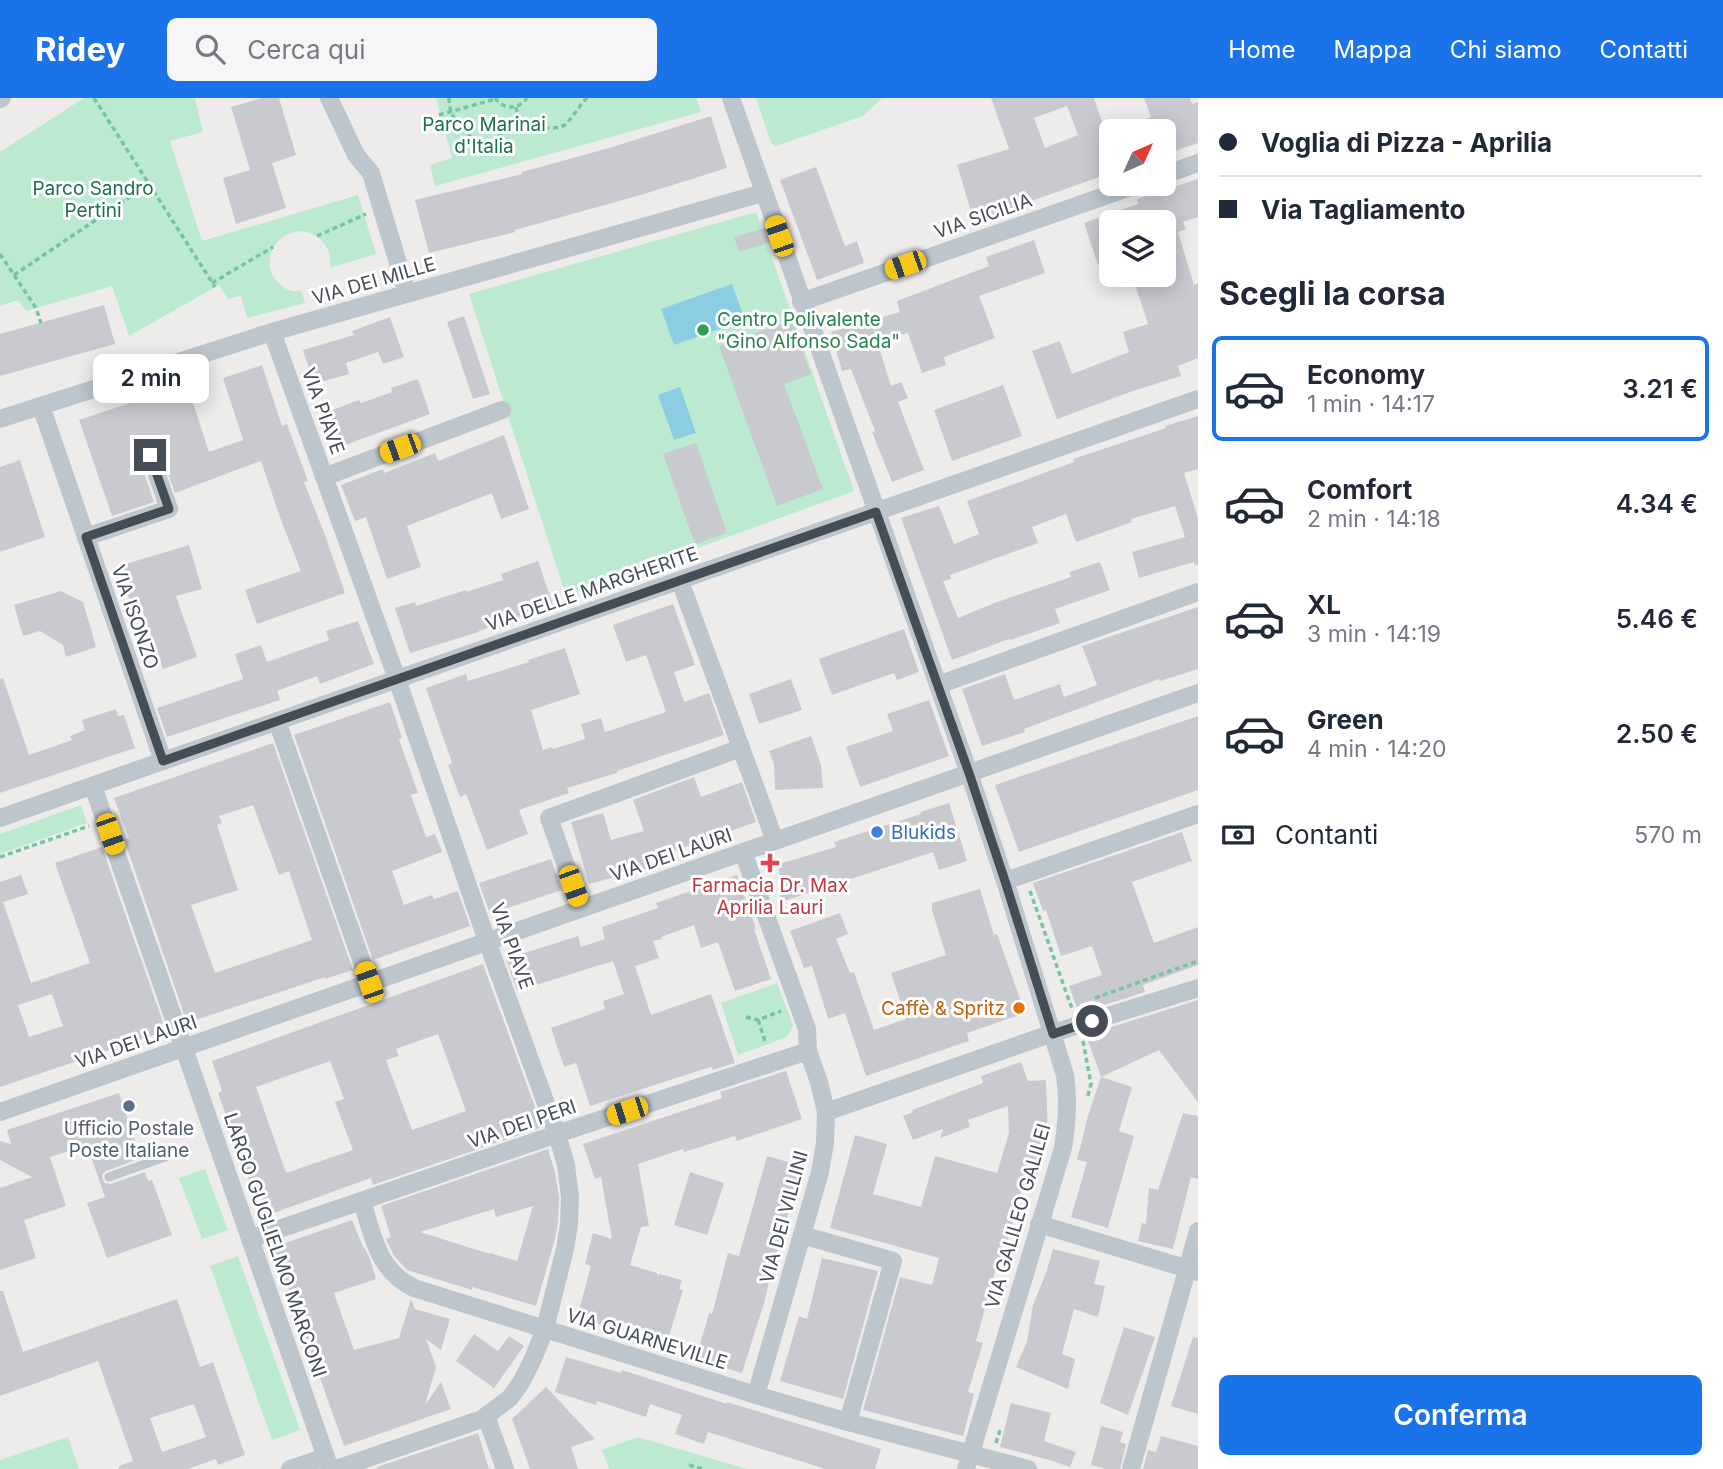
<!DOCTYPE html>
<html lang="it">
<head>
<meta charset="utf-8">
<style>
	body { margin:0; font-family:Inter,sans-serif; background:#f6f6f7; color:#1f2937; height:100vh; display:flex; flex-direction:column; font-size:26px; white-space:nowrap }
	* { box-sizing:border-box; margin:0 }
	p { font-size:23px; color:#747a83 }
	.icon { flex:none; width:38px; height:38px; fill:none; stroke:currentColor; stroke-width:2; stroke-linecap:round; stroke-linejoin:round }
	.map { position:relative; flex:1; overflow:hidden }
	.side { display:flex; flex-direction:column; background:#fff; width:525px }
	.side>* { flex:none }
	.guide { display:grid; align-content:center; height:154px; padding:0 21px; background:#fff }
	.needle { width:46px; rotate:45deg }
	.controls { position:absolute; left:1099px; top:21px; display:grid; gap:14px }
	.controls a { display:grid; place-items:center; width:77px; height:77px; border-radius:10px; background:#fff; box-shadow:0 4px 18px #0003; font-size:35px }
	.end { position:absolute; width:32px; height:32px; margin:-16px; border:9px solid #454e57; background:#fff; box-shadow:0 0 0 4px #fff }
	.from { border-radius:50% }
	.bubble { position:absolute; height:49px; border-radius:10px; background:#fff; box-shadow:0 4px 18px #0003; font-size:23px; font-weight:600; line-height:49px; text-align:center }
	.car { position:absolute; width:21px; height:42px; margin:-21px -10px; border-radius:9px; box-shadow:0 0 5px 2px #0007; background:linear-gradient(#f5c518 24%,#345 0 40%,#f5c518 0 76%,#345 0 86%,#f5c518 0) }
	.guide b { display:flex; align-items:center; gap:24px; height:66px; font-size:26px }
	.guide b+b { border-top:2px solid #e0e1e3 }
	.guide i { width:18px; height:18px; background:#1f2937 }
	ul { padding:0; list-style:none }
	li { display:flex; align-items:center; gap:21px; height:105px; margin:0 14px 10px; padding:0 7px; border:4px solid transparent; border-radius:10px }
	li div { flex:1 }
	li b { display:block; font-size:26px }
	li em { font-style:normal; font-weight:600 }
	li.active { border-color:#1a73e8 }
	li>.icon { width:63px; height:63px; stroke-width:1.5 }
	h2 { padding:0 21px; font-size:32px; line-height:84px }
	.pay { display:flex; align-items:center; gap:18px; height:77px; padding:0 21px; font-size:26px }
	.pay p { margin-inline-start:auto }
	.cta { display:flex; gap:14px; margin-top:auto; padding:14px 21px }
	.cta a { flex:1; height:80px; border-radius:10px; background:#1a73e8; color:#fff; font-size:28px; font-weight:600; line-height:80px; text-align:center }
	header { display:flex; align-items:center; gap:42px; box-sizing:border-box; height:98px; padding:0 35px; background:#1a73e8; color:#fff }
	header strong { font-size:33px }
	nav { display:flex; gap:38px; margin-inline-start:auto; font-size:24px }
	.search { width:490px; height:63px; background:#f6f6f7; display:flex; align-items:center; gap:18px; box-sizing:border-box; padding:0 24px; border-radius:10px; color:#747a83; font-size:26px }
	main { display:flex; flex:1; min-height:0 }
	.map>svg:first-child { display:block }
</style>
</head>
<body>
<header>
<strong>Ridey</strong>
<div class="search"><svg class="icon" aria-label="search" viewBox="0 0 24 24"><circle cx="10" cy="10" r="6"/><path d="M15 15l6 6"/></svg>Cerca qui</div>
<nav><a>Home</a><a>Mappa</a><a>Chi siamo</a><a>Contatti</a></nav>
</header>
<main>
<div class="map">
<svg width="1198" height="1371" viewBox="0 0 1198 1371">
	<rect width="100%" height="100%" fill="#eeeceb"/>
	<g fill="#bbead0">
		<path d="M84,0H195L203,34L170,43L202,143L358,97L376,156L330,170C332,159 328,147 319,140C288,116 250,162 281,187C287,193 294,194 301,193L305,205L247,220L241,198L228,201L219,187L129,238L112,188L26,213L18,202L0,208V54Z"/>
		<path d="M436,0H696L701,14L435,88L430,67L452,60Z"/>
		<path d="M756,0H882L863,18L776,48L771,45Z"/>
		<path d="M756,114L854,393L566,498L469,196Z"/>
		<path d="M81,707L87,725L0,756V736Z"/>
		<path d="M777,885L793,927L791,933L787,939L738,957L721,905Z"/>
		<path d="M205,1071L228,1132L202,1141L179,1080Z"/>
		<path d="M238,1158L300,1332L272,1342L210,1168Z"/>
		<path d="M68,1339L79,1371H0V1362Z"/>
		<path d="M638,1339L747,1371H609L602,1352Z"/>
	</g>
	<g fill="#8bcee4">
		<path d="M732,186L745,222L674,247L661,211Z"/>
		<path d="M680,289L696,335L674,342L658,297Z"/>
	</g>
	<g fill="#c9cad0" fill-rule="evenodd">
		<path d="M262,0H279L296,57L272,65L286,110L236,126L223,80L250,72L231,9Z"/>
		<path d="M991,0H1094L1106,35L1111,33V75L974,123L957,67L1009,51ZM1067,8L1078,37L1045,50L1034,20Z"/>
		<path d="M1144,0H1190L1192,6L1198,4V45L1164,57V33H1119L1118,31L1151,19Z"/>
		<path d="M711,18L727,70L644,96L515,132V134L429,155L415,102L522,76V74L609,50Z"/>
		<path d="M816,69L845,148L857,143L864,165L817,182L780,82Z"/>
		<path d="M1198,81V119L1183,124L1186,131L1178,134L1194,187L1198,185V260L1178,268L1181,278L1133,293L1057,321L1032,253L1060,243L1072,276L1129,254L1123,234L1148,226L1132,177H1164V124H1111V162L1098,167L1084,125L1138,106L1137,101Z"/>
		<path d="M765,130L770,144L739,154L734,139Z"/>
		<path d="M1034,142L1045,175L979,198L995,240L944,259L946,267L922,275L908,235L877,243L891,288L901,284L908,300L898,304L924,372L892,384L872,334L875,333L851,271L842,273L831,234L900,214L897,203L989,168L986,159Z"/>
		<path d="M104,207L115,246L0,278V236Z"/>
		<path d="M464,218L490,296L473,301L447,224Z"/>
		<path d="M390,219L404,259L383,266L378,254L346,265L349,276L314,286L303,252L354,237L352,233Z"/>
		<path d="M791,222L811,276L784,286L823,391L777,408L719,248Z"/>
		<path d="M262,267L282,328L287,326L308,383L304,384L325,437L345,495L257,526L245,492L301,473L281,422L261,363L175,395L160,353L153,346L146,347L139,354V360L154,404L112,418L79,322L187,286L209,354L243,342L223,280Z"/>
		<path d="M418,281L430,316L337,350L324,315L359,302L361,305L392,294L391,290Z"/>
		<path d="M1003,287L1022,338L952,363L934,312Z"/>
		<path d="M1198,318V371L1184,375L1198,420V467H1195L1194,464L1139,480L1132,454L1185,439L1175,408L1131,421L1132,424L1076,444L1066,416L1032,429L1038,445L950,477L951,481L943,483L958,520L997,504L1071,479L1069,474L1100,464L1110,492L1055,511L1060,525L1010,542L1009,541L952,562L901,420L939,408L954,446L979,436L967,403L1074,364L1073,361L1166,330L1165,328Z"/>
		<path d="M504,337L529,411L501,421L492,395L407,428L421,469L387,481L366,419L355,423L341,387L383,371L384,375L435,355L438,363Z"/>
		<path d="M696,345L727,435L695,446L663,356Z"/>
		<path d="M20,362L45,439L0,454V369Z"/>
		<path d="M189,447L202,491L176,498L197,559L163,571L141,509L132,511L119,468Z"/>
		<path d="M538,463L553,507L479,533V534L410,555L395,510L415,504L416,508L466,492V494L503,482L501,476Z"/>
		<path d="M61,493L83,504L96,549L66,559L63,547L40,533L23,538L14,507Z"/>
		<path d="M673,506L695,567L674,574L684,604L709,595L724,637L617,673V675L567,690L569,695L519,712L528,736L487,752L466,696L460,699L448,667L452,665L426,590L466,576L468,583L529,564L528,562L565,550L580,596L531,612L543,652L552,649L553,651L585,641L581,626L601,620L605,634L666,614L646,557L626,564L613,527Z"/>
		<path d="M1198,509V571L1160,583L1159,581L1024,631L1025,634L982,648L962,591L1005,576L1014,602L1060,586L1064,599L1097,587L1082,548Z"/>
		<path d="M358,523L374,566L320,586L317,578L277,593L280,602L167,639L157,610L243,581L235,556L261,547L267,564L329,542L326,533Z"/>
		<path d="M904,531L919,574L897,582L894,575L832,597L819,561Z"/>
		<path d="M3,580L29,657L72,642L70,638L85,632L82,622L116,611L118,618L124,617L135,650L0,695V581Z"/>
		<path d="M791,581L802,612L759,626L749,596Z"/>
		<path d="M929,602L949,658L860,689L846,649L893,633L887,616Z"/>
		<path d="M390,604L402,640L399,641L418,695L411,697L426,739L435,736L442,754L392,773L404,807L432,797L434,801L458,793L470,828L373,862L294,637Z"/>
		<path d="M1198,618V692L1019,754L995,687Z"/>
		<path d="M811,638L821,667L823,690L775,692L774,666L769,653Z"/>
		<path d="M273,645L353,872L325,881V879L187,925L124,741L129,740L114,700ZM253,707L279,777L289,773L312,842L215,875L191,807L238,792L217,727L222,725L219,718Z"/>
		<path d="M694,679L701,699L742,684L756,724L645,763L648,770L589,786L571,724L603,715L611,742L644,733L633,702Z"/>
		<path d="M949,705L967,763L939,772L933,754L781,804L779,766L836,749L834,744L921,716L920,714Z"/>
		<path d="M1182,734L1192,763L1132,784L1154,845L1198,829V867L1143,887L1145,894L1079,915L1069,888L1102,877L1092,848L1061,858L1046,812L1043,813L1033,785Z"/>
		<path d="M102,749L166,933L0,989V784L21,777L28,796L3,804L31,885L90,865L55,765ZM52,896L63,928L29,939L18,907Z"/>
		<path d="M551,761L562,792L490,816L479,785Z"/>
		<path d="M737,777L756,831H754L771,881L735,893L718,844L701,850L694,827L661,839L662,841L653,843L659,860L635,868L651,917L711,896L735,965L713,972L711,969L701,972L590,1008L576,965L564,969L551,930L605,911L603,903L624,896L613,863L517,893L506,861L578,838L581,849L605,841L602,829L658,810L656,805Z"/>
		<path d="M980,791L994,837L997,836L1025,915L967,935L969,943L866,978L845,915L828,921L812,868L804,870L790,833L840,815L848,836L836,841L850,875L854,874L874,932L906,921L891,875L946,857L932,812V805Z"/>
		<path d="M483,866L539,1020L537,1021L540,1030L373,1087L371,1080L268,1117L257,1086L251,1088L218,995L222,993L212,963ZM438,936L466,1013L412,1032L386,962L399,958L396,951ZM330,963L344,1001L335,1004L353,1052L286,1075L256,989Z"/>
		<path d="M1198,902V1004L1159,952L1101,979L1086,937Z"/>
		<path d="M1021,964L1028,983L1046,982L1048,1042L1032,1093L1022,1089L1003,1161L999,1159L976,1243L983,1245L968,1294L974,1296L963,1338L863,1312L900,1179L932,1187L939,1160L830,1130L855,1037L887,1046L873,1096L921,1109L935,1058L997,1075L1009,1035L1008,1008L968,1022L970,1029L940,1040L943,1031L913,1042L903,1018L913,1014L912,1012L983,985L981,978Z"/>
		<path d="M786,973L802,1021L737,1043L735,1038L684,1054L683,1051L638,1066L649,1128L641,1129L630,1167L657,1175L658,1179L659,1176L682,1182L679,1191L683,1192L669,1238L621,1224L619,1232L577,1220L591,1168L585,1166L593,1135L612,1141L601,1079L595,1081L583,1046L722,1000L720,994Z"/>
		<path d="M1101,979L1132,989L1119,1033L1134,1038L1108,1130L1071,1119L1087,1064L1077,1062L1088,1018Z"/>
		<path d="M119,995L141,1060L106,1073L102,1077L103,1082L105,1085L111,1086L145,1074L148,1083L152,1082L172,1137L107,1160L87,1105L105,1099L87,1047L50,1059L66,1108L24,1122L36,1160L0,1172V1090L32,1079L0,1062V1043L11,1046L7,1032Z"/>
		<path d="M1183,1015L1198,1018V1081L1191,1079L1173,1151L1138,1143L1142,1125L1146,1126L1149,1090L1158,1092Z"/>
		<path d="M548,1051L555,1074L559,1099L558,1125L555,1141L536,1208L472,1189V1192L407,1172L394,1158L386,1141L391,1139L381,1108ZM533,1108L517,1163L490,1155V1156L420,1134L494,1111L496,1119Z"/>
		<path d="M767,1058L802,1068L773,1167L764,1205L742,1275L696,1261L709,1215L712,1216L728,1155L739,1158Z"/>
		<path d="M690,1074L724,1085L707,1137L674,1127Z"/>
		<path d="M352,1122L363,1149H364L370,1161L376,1181L334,1195L354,1252L399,1240L411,1201L415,1211L450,1221L441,1252L426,1241L436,1269L425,1307L441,1284L451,1311L344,1348L274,1149Z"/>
		<path d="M1053,1151L1100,1163L1094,1186L1105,1188L1098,1219L1074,1211L1062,1256L1075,1261L1068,1291L1016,1269L1027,1244L1033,1207L1046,1175Z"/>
		<path d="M822,1160L878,1173L843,1301L780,1283L799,1218L807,1221Z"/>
		<path d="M0,1193H3L23,1254L177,1201L200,1269L213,1264L245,1357L218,1367L216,1361L188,1371H119V1368L133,1363L98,1263L0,1298ZM194,1306L206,1339L162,1354L150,1320Z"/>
		<path d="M1124,1229L1155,1239L1128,1317L1100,1305Z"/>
		<path d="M474,1236L498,1253L509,1238L524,1248L494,1290L456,1263Z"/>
		<path d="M1193,1239L1198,1240V1316L1171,1308Z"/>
		<path d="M566,1259L621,1275L622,1272L727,1306V1304L881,1351L875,1371H825L708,1334L704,1346L675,1336L682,1317L650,1306L646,1319L597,1303L596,1307L555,1294Z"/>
		<path d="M546,1289L595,1341L571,1349L578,1371H530L512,1321Z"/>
		<path d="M1011,1305L1051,1315L1044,1343L1076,1354L1070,1369L1046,1361L1000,1349Z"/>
		<path d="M1101,1328L1123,1334L1120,1344L1126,1346L1120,1371H1105L1091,1367Z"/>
		<path d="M478,1335L489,1371H377V1369Z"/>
		<path d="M1161,1338L1198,1348V1371H1143L1148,1352L1156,1354Z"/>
	</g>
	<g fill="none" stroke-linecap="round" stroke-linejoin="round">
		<g stroke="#76c5a2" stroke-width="3.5" stroke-dasharray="5 3.5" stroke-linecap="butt">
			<path d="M94,0L215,189"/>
			<path d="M449,0C449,5 450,11 452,16C457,28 475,48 490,44C501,41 505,28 517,26C531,24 554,36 566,26C573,19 579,8 587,0"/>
			<path d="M495,0C504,12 518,12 527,0"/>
			<path d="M516,9L520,26"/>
			<path d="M439,17L495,1"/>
			<path d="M317,138L366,116"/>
			<path d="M0,156L36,210L41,225"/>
			<path d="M14,177L149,86"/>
			<path d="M212,185L273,149"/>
			<path d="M0,759L89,728"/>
			<path d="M1030,793L1071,908L1074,907"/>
			<path d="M1095,900L1198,863"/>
			<path d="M746,919L758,922L781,913"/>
			<path d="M758,922L766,946"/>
			<path d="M1083,943L1091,986L1087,1001"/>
			<path d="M996,1345L1001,1329"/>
			<path d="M689,1367L703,1371"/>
		</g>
		<path stroke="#bdc5cd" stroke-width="9" d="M109,1079L187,1051"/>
		<g stroke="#bdc5cd" stroke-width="18">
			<path d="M329,0L356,57L371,75L407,195"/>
			<path d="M731,0L969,675L1005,783L1065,977C1069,1002 1067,1025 1063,1050L966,1371"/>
			<path d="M0,1L2,0"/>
			<path d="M1164,77L1198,65"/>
			<path d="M801,204L1139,86"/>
			<path d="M272,234L397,581L487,843L557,1036L566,1067L570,1099L569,1126L565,1151L545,1231L533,1261L522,1283L510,1300L482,1321L336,1371"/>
			<path d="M41,308L163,663"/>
			<path d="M0,321L272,234L763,95"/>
			<path d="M324,379L502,312"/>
			<path d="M86,439L169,411L150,357"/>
			<path d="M680,483L775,743"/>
			<path d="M938,587L1198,494"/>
			<path d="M277,623L369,884"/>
			<path d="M93,688L330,1371"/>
			<path d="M0,720L1198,301"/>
			<path d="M743,754L807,931L808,953L819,984L826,1014L825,1045L820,1074L756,1297"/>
			<path d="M1005,783L1198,716"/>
			<path d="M581,810L549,720L741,650"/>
			<path d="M0,1014L1198,595"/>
			<path d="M826,1014L1053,935L1198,890"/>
			<path d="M362,1103C373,1138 378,1173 414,1190L756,1297L848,1324L1028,1371"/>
			<path d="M1039,1126L1198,1174"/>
			<path d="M802,1137L893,1163L848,1324"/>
			<path d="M250,1141L557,1036L808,953"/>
			<path d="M486,1318L505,1371"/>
			<path d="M290,1371L326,1359"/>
			<path d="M1131,1371L1198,1133"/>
		</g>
	</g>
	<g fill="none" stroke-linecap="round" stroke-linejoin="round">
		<path stroke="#454e57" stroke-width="9" d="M150,357L169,411L86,439L163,663L876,414L969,675L1005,783L1053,936L1092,923"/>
	</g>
	<circle fill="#2e9e5b" stroke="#fff" stroke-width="2.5" cx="703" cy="232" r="7"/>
	<circle fill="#3f7fe0" stroke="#fff" stroke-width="2.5" cx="877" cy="734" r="7"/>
	<path fill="#e0444e" stroke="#fff" stroke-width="2.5" d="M766.5 754.5h7v7h7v7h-7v7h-7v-7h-7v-7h7z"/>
	<circle fill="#e8710a" stroke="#fff" stroke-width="2.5" cx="1019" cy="910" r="7"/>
	<circle fill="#5c6f8a" stroke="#fff" stroke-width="2.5" cx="129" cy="1008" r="7"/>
	<g text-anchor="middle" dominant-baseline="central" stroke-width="6" stroke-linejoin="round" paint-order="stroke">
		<g font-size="19" fill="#1c724b" stroke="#fff">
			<text x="484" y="26">Parco Marinai<tspan x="484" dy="22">d'Italia</tspan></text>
			<text x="93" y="90">Parco Sandro<tspan x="93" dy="22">Pertini</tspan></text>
		</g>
		<g font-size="19" fill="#454e57" stroke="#fff">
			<text transform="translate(983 118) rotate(-19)">VIA SICILIA</text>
			<text transform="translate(374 183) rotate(-16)">VIA DEI MILLE</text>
			<text transform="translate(323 313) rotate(70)">VIA PIAVE</text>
			<text transform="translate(592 491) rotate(-19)">VIA DELLE MARGHERITE</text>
			<text transform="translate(135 519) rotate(71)">VIA ISONZO</text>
			<text transform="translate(671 757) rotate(-19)">VIA DEI LAURI</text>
			<text transform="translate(512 848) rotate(70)">VIA PIAVE</text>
			<text transform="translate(136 944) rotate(-19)">VIA DEI LAURI</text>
			<text transform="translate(522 1026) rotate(-19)">VIA DEI PERI</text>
			<text transform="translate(1018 1118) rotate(-74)">VIA GALILEO GALILEI</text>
			<text transform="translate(784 1119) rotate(-75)">VIA DEI VILLINI</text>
			<text transform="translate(275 1147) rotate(71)">LARGO GUGLIELMO MARCONI</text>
			<text transform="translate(647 1241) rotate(17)">VIA GUARNEVILLE</text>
		</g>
		<g font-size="19" fill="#27864d" stroke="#fff" text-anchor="start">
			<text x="717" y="221">Centro Polivalente<tspan x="717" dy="22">"Gino Alfonso Sada"</tspan></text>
		</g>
		<g font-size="19" fill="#366cbe" stroke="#fff" text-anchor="start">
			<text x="891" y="734">Blukids</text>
		</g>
		<g font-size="19" fill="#be3a42" stroke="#fff">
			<text x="770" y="787">Farmacia Dr. Max<tspan x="770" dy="22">Aprilia Lauri</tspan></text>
		</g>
		<g font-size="19" fill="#c56008" stroke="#fff" text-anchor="end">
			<text x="1005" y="910">Caffè &amp; Spritz</text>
		</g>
		<g font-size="19" fill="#4e5e75" stroke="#fff">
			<text x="129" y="1030">Ufficio Postale<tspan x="129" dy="22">Poste Italiane</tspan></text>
		</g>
	</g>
</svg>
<div class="controls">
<a><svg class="needle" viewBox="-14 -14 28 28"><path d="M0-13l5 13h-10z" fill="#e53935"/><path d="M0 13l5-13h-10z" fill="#747a83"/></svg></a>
<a><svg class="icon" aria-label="layers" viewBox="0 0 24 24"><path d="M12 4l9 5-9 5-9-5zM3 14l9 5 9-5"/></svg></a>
</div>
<i class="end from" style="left:1092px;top:923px"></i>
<i class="end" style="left:150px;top:357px"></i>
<div class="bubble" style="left:93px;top:256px;width:116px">2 min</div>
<i class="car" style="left:779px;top:138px;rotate:341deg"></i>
<i class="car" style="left:905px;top:167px;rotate:251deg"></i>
<i class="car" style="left:400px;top:350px;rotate:250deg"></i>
<i class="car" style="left:110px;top:736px;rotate:161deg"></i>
<i class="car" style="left:573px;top:788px;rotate:160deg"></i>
<i class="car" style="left:369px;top:884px;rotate:341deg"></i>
<i class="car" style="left:627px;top:1013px;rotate:252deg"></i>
</div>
<section class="side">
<div class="guide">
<b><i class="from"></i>Voglia di Pizza - Aprilia</b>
<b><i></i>Via Tagliamento</b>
</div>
<h2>Scegli la corsa</h2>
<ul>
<li class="active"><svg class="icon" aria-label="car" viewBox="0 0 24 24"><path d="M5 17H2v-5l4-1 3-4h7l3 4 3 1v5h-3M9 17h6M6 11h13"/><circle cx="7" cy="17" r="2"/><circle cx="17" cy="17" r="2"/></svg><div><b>Economy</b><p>1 min · 14:17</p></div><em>3.21 €</em></li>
<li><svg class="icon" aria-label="car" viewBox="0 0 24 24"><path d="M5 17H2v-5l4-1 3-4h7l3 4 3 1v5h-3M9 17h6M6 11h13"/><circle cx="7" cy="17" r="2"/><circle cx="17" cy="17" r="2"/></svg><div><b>Comfort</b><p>2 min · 14:18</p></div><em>4.34 €</em></li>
<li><svg class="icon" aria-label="car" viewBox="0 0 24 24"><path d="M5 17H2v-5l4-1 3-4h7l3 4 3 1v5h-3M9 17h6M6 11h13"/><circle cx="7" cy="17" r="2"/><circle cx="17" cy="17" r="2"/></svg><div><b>XL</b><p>3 min · 14:19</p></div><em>5.46 €</em></li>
<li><svg class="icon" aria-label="car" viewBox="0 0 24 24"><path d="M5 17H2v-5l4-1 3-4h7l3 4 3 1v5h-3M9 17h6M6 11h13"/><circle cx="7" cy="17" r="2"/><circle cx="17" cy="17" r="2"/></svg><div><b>Green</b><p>4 min · 14:20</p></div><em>2.50 €</em></li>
</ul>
<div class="pay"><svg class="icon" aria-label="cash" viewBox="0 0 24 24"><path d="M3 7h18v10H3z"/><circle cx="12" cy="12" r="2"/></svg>Contanti<p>570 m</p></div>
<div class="cta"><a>Conferma</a></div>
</section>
</main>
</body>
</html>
